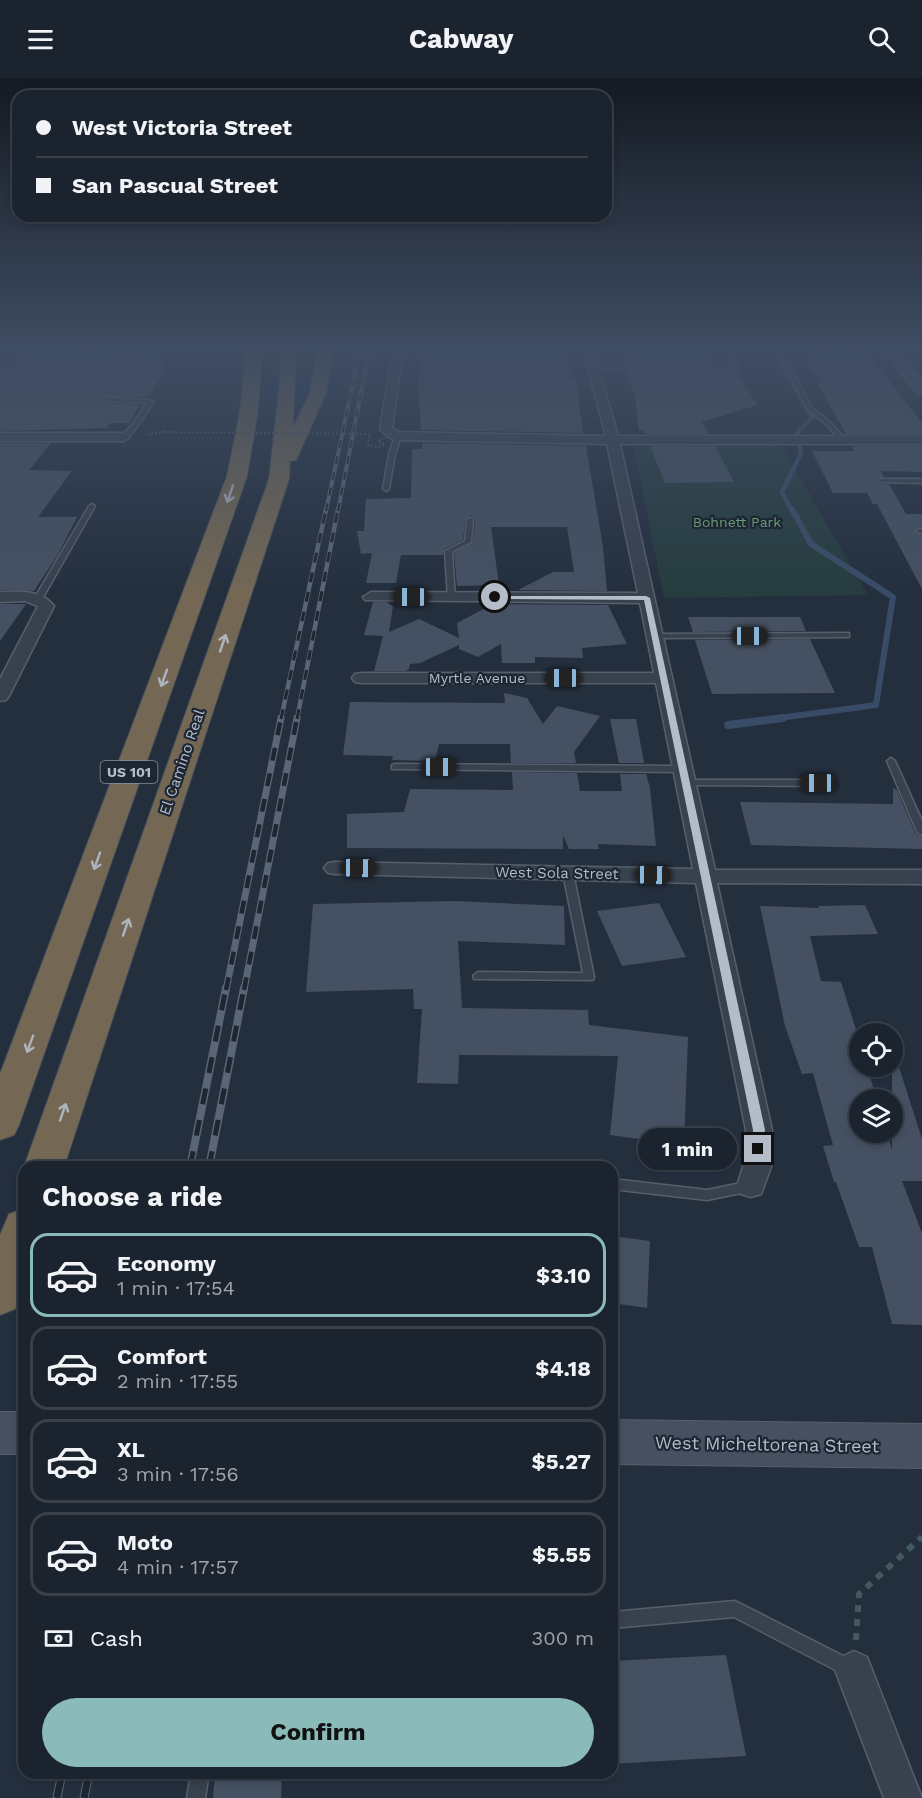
<!DOCTYPE html>
<html lang="en">
<head>
<meta charset="utf-8">
<style>
	body { margin:0; font-family:"Work Sans",sans-serif; background:#242b36; color:#f1f3f6; height:100vh; display:flex; flex-direction:column; font-size:22px; white-space:nowrap }
	* { box-sizing:border-box; margin:0 }
	p { font-size:20px; color:#a0a4aa }
	.icon { flex:none; width:33px; height:33px; fill:none; stroke:currentColor; stroke-width:2; stroke-linecap:round; stroke-linejoin:round }
	.map { position:relative; flex:1; overflow:hidden }
	.drawer { position:absolute; left:18px; top:1083px; width:600px; height:618px; display:flex; flex-direction:column; background:#1b232e; border-radius:18px; box-shadow:0 3px 9px #0003,0 0 0 2px #39404a }
	.drawer>* { flex:none }
	.guide { position:absolute; left:12px; top:12px; width:600px; height:132px; border-radius:18px; box-shadow:0 3px 9px #0003,0 0 0 2px #39404a; display:grid; align-content:center; height:132px; padding:0 24px; background:#1b232e }
	.controls { position:absolute; left:849px; top:945px; display:grid; gap:12px }
	.controls a { display:grid; place-items:center; width:54px; height:54px; border-radius:50%; background:#1b232e; box-shadow:0 3px 9px #0003,0 0 0 2px #39404a; font-size:30px }
	.end { position:absolute; width:27px; height:27px; margin:-14px; border:8px solid #b4bcc9; background:#111; box-shadow:0 0 0 3px #111 }
	.from { border-radius:50% }
	.bubble { position:absolute; height:42px; border-radius:21px; background:#1b232e; box-shadow:0 3px 9px #0003,0 0 0 2px #39404a; font-size:20px; font-weight:700; line-height:42px; text-align:center }
	.car { position:absolute; width:18px; height:36px; margin:-18px -9px; border-radius:8px; box-shadow:0 0 4px 2px #0007; background:linear-gradient(#222 24%,#8ab4d8 0 40%,#222 0 76%,#8ab4d8 0 86%,#222 0) }
	.guide b { display:flex; align-items:center; gap:21px; height:57px; font-size:22px }
	.guide b+b { border-top:2px solid #39404a }
	.guide i { width:15px; height:15px; background:#f1f3f6 }
	ul { padding:0; list-style:none }
	li { display:flex; align-items:center; gap:18px; height:84px; margin:0 12px 9px; padding:0 12px; border:3px solid #39404a; border-radius:18px }
	li div { flex:1 }
	li b { display:block; font-size:22px }
	li em { font-style:normal; font-weight:700 }
	li.selected { border-color:#8bbbb9 }
	li>.icon { width:54px; height:54px; stroke-width:1.5 }
	h2 { padding:0 24px; font-size:27px; line-height:72px }
	.pay { display:flex; align-items:center; gap:15px; height:66px; padding:0 24px; font-size:22px }
	.pay p { margin-inline-start:auto }
	.primary-button { display:flex; gap:12px; margin-top:auto; padding:12px 24px }
	.primary-button a { flex:1; height:69px; border-radius:36px; background:#8bbbb9; color:#111; font-size:24px; font-weight:700; line-height:69px; text-align:center }
	header { display:flex; justify-content:space-between; align-items:center; height:78px; padding:0 24px; background:#1b232e; font-size:27px; font-weight:700 }
	.map>svg:first-child { display:block }
</style>
</head>
<body>
<header><svg class="icon" aria-label="menu" viewBox="0 0 24 24"><path d="M4 6h16M4 12h16M4 18h16"/></svg>Cabway<svg class="icon" aria-label="search" viewBox="0 0 24 24"><circle cx="10" cy="10" r="6"/><path d="M15 15l6 6"/></svg></header>
<div class="map">
<svg width="922" height="1720" viewBox="0 0 922 1720">
	<rect width="100%" height="100%" fill="#242f3e"/>
	<path fill="#263c3f" d="M763,367H781L868,517L664,520L634,371L638,368Z"/>
	<g fill="none" stroke-linecap="round" stroke-linejoin="round">
		<path stroke="#394c67" stroke-width="4.5" d="M769,272L775,275L812,340L797,355L801,375L782,414L792,433"/>
		<path stroke="#394c67" stroke-width="6" d="M772,641L876,627L893,519L811,466L792,431"/>
		<path stroke="#394c67" stroke-width="8" d="M728,647L783,640"/>
	</g>
	<g fill="#455162">
		<path d="M19,272H45V274L124,272L120,284L124,287L130,284L134,272H160L165,292L151,315L145,319H104L103,323L105,325L140,327L129,345H110L107,350L0,353V291L15,290Z"/>
		<path d="M422,272H528V276H566L572,300H576L583,355L421,352L418,305Z"/>
		<path d="M622,272H705L714,287L628,286Z"/>
		<path d="M805,272L866,273L922,345V356H846L817,305H821L806,284H811Z"/>
		<path d="M626,294L738,295L757,327L702,344L709,356H645L643,353H639L635,320Z"/>
		<path d="M0,365H51L29,392L72,393L38,439H77L57,478L34,513L0,512Z"/>
		<path d="M422,365L586,368L603,469L607,513L518,512L553,494H574L567,449H491L499,507L457,508L454,475L473,464L475,442L471,438L465,442L463,462L444,471L443,477H401L396,505H366L372,475L361,476L357,453H364L366,421L411,420L412,371H422Z"/>
		<path d="M650,368H715L734,404L665,405Z"/>
		<path d="M852,368H922V394L881,393L884,399L878,402L880,406H889L906,436H922V449L914,453L922,457V511L877,426H873L867,415H833L812,373H854Z"/>
		<path d="M373,524H386L393,528L389,554L419,541L459,560L457,545L493,526L608,527L627,566L582,570L583,580L535,579V585H502L501,566L478,579L459,571V567L420,585L410,586L409,591L405,593H374L383,558L364,557Z"/>
		<path d="M0,526H26L0,563Z"/>
		<path d="M688,539H800L806,553L693,554Z"/>
		<path d="M810,561L835,615L712,616L695,562Z"/>
		<path d="M504,615L527,620L543,646L557,628L600,638L574,674L576,685H511L510,666H439L435,683L392,682L393,678L343,677L350,624L505,625Z"/>
		<path d="M610,641H636L644,685H619Z"/>
		<path d="M512,694L577,695L580,713H622L620,696H646L650,710L656,768L598,766L599,771H569L563,757V771L347,770V736L404,734L410,711L513,712Z"/>
		<path d="M893,710L897,712L915,755L922,759V771L751,767L740,724L893,726Z"/>
		<path d="M455,823L564,828L565,867L458,863L462,930L588,932L589,947L688,959L684,1067L610,1057L618,978L459,977L458,1006L417,1005L422,931H414L413,911L306,914L313,826Z"/>
		<path d="M659,825L686,879L622,888L597,833Z"/>
		<path d="M865,827L878,856L810,858L821,903L841,904L860,964V988H867L877,1022H860V1054H887L892,1072V984L897,983L922,1061V1103H902L922,1155V1247L892,1246L872,1169H859L836,1104H834L823,1068L833,1067L813,995L802,996L785,948L760,828L819,830L818,828Z"/>
		<path d="M612,1158L650,1163L647,1230L612,1225Z"/>
		<path d="M726,1577L746,1678L612,1686V1583Z"/>
		<path d="M215,1695H282L281,1720H213Z"/>
	</g>
	<g fill="none" stroke-linecap="round" stroke-linejoin="round">
		<defs>
			<g id="lane">
				<path d="M126,272H132L128,283L125,285L122,283Z"/>
				<path d="M778,276L783,277L812,330L829,343L844,360V362H840L825,345L808,332Z"/>
				<path d="M733,281L736,283L738,293L593,292L590,290L593,288L733,290L730,283Z"/>
				<path d="M107,320L151,322L154,324L133,354L124,361L121,359L132,347L147,325L105,323V321Z"/>
				<path d="M398,356L401,358L395,376L389,411L386,413L383,411L389,376L395,358Z"/>
				<path d="M882,401H922V405L880,404V402Z"/>
				<path d="M92,426L95,428L42,521L35,523L34,521L89,428Z"/>
				<path d="M470,440L473,442L471,464L452,474L455,519L448,521L445,473L465,463L467,442Z"/>
				<path d="M922,451V455L916,453L917,452Z"/>
				<path d="M846,555H849V559L655,560L651,558L655,556Z"/>
				<path d="M891,680L895,683L922,743V757L917,754L887,683Z"/>
				<path d="M395,686L683,688L687,691L683,694L392,691V687Z"/>
				<path d="M686,702H818L823,705L818,708L683,707L681,705Z"/>
				<path d="M568,792L573,795L594,899L593,902L474,901L473,898L478,894L583,895L563,795Z"/>
				<path d="M612,1101L707,1112L751,1103L756,1104L757,1108L756,1112L751,1113L707,1122L612,1111Z"/>
				<path d="M735,1523L857,1585L860,1591L857,1597L851,1600L845,1597L734,1539L612,1550V1534Z"/>
				<path d="M191,1695H209L205,1720H187Z"/>
			</g>
			<g id="street">
				<path d="M393,272H403L392,350L399,354L606,358L583,272H593L618,358H922V366H620L715,792H922V806L717,805L772,1052L771,1089L761,1116L751,1119L741,1116L737,1108L743,1089L746,1052L696,805L335,796L328,795L324,790L328,785L335,784L693,791L656,605H361L355,604L352,600L355,596L361,595H654L640,525L365,522L363,519L371,514L638,515L607,366L398,362L388,359L380,351Z"/>
				<path d="M0,355H124L130,359L124,363H0Z"/>
				<path d="M0,514C19,514 41,511 54,528L9,618L6,622L0,623V601L38,528L25,523L0,524Z"/>
				<path d="M854,1573L867,1579L922,1720H884L835,1592L841,1579Z"/>
			</g>
			<g id="secondary">
				<path d="M882,272H898L922,302V317L916,315Z"/>
				<rect x="0" y="1334" width="24" height="42"/>
				<path d="M612,1342L922,1346V1390L612,1386Z"/>
			</g>
			<g id="highway">
				<path d="M247,272H263L257,339L247,398L19,1047L14,1057L0,1062V996L227,398L239,339Z"/>
				<path d="M280,272H296L293,350L310,315L317,272H333L326,315L298,378L296,382L290,383L289,401L64,1089H24L269,401L280,303Z"/>
				<path d="M24,1131V1211L15,1231L0,1237V1157L9,1136Z"/>
			</g>
		</defs>
		<use href="#lane" stroke="#565f6c" stroke-width="3"/>
		<use href="#street" stroke="#565f6c" stroke-width="3"/>
		<use href="#secondary" stroke="#565f6c" stroke-width="2"/>
		<use href="#highway" stroke="#434c59" stroke-width="2"/>
		<path stroke="#44595c" stroke-width="2" stroke-dasharray="2 2" stroke-linecap="butt" d="M147,357L164,354"/>
		<path stroke="#44595c" stroke-width="6" stroke-dasharray="7 7" stroke-linecap="butt" d="M856,1562L859,1516L922,1459"/>
		<use href="#lane" fill="#38414e" fill-rule="evenodd"/>
		<use href="#street" fill="#38414e" fill-rule="evenodd"/>
		<use href="#secondary" fill="#465061" fill-rule="evenodd"/>
		<use href="#highway" fill="#746855" fill-rule="evenodd"/>
		<defs>
			<g id="rail-far4">
				<path d="M326,433L360,272"/>
				<path d="M338,433L369,274"/>
			</g>
			<g id="rail-far3">
				<path d="M281,641L326,431"/>
				<path d="M297,641L338,431"/>
			</g>
			<g id="rail-far2">
				<path d="M226,912L281,640"/>
				<path d="M244,912L297,640"/>
			</g>
			<g id="rail-far1">
				<path d="M190,1089L226,910"/>
				<path d="M209,1089L244,910"/>
			</g>
			<g id="rail">
				<path d="M57,1720L62,1695"/>
				<path d="M84,1720L89,1695"/>
			</g>
		</defs>
		<use href="#rail-far4" stroke="#5a6575" stroke-width="4"/>
		<use href="#rail-far3" stroke="#5a6575" stroke-width="4.5"/>
		<use href="#rail-far2" stroke="#5a6575" stroke-width="7"/>
		<use href="#rail-far1" stroke="#5a6575" stroke-width="8"/>
		<use href="#rail" stroke="#5a6575" stroke-width="9"/>
		<use href="#rail-far4" stroke="#1d2633" stroke-width="2" stroke-dasharray="8" stroke-linecap="butt"/>
		<use href="#rail-far3" stroke="#1d2633" stroke-width="3" stroke-dasharray="10" stroke-linecap="butt"/>
		<use href="#rail-far2" stroke="#1d2633" stroke-width="4.5" stroke-dasharray="13" stroke-linecap="butt"/>
		<use href="#rail-far1" stroke="#1d2633" stroke-width="5" stroke-dasharray="16" stroke-linecap="butt"/>
		<use href="#rail" stroke="#1d2633" stroke-width="7" stroke-dasharray="21" stroke-linecap="butt"/>
		<path stroke="#44595c" stroke-width="2" stroke-dasharray="2 2" stroke-linecap="butt" d="M164,354L370,356L368,367L377,369L385,366L378,363L392,356"/>
	</g>
	<defs><path id="oneway-shaft" d="M-6 0H5M1.5-3L5.5 0L1.5 3" fill="none" stroke-width="1.6" stroke-linecap="round" stroke-linejoin="round" transform="scale(1.5)"/></defs>
	<g stroke="#aeb4bd">
		<use href="#oneway-shaft" transform="translate(230 416) rotate(109)"/>
		<use href="#oneway-shaft" transform="translate(223 565) rotate(-71)"/>
		<use href="#oneway-shaft" transform="translate(164 600) rotate(110)"/>
		<use href="#oneway-shaft" transform="translate(97 783) rotate(110)"/>
		<use href="#oneway-shaft" transform="translate(126 849) rotate(-71)"/>
		<use href="#oneway-shaft" transform="translate(30 966) rotate(110)"/>
		<use href="#oneway-shaft" transform="translate(63 1034) rotate(-71)"/>
	</g>
	<linearGradient id="sky" x2="0" y2="1"><stop stop-color="#141a22"/><stop offset="0.53" stop-color="#3f4d63"/><stop offset="1" stop-color="#3f4d63" stop-opacity="0"/></linearGradient>
	<rect width="922" height="513" fill="url(#sky)"/>
	<path fill="#b4bcc9" d="M493,518H646L650,520L765,1052L762,1074L758,1075L752,1071L753,1052L644,522L495,521Z"/>
	<g text-anchor="middle" dominant-baseline="central" stroke-width="4.5" stroke-linejoin="round" paint-order="stroke">
		<g font-size="14" fill="#6b9a76" stroke="#1d2633">
			<text x="737" y="444">Bohnett Park</text>
		</g>
		<g font-size="14" fill="#b4bcc9" stroke="#1d2633">
			<text x="477" y="600">Myrtle Avenue</text>
		</g>
		<rect fill="#1d2633" stroke="#878f9c" stroke-width="1.5" x="100.5" y="683" width="57" height="22" rx="4.5"/>
		<g font-size="14" font-weight="bold" fill="#b4bcc9">
			<text x="129" y="694">US 101</text>
		</g>
		<g font-size="15" fill="#b4bcc9" stroke="#1d2633">
			<text transform="translate(182 684) rotate(-71)">El Camino Real</text>
			<text transform="translate(557 795) rotate(1)">West Sola Street</text>
		</g>
		<g font-size="18" fill="#b4bcc9" stroke="#1d2633">
			<text transform="translate(767 1366) rotate(1)">West Micheltorena Street</text>
		</g>
	</g>
</svg>
<div class="controls">
<a><svg class="icon" aria-label="locate" viewBox="0 0 24 24"><circle cx="12" cy="12" r="6"/><path d="M12 2v4M12 18v4M2 12h4M18 12h4"/></svg></a>
<a><svg class="icon" aria-label="layers" viewBox="0 0 24 24"><path d="M12 4l9 5-9 5-9-5zM3 14l9 5 9-5"/></svg></a>
</div>
<i class="end from" style="left:495px;top:519px"></i>
<i class="end" style="left:758px;top:1071px"></i>
<div class="bubble" style="left:638px;top:1050px;width:99px">1 min</div>
<i class="car" style="left:411px;top:519px;rotate:270deg"></i>
<i class="car" style="left:750px;top:558px;rotate:90deg"></i>
<i class="car" style="left:563px;top:600px;rotate:270deg"></i>
<i class="car" style="left:439px;top:689px;rotate:90deg"></i>
<i class="car" style="left:818px;top:705px;rotate:270deg"></i>
<i class="car" style="left:359px;top:790px;rotate:91deg"></i>
<i class="car" style="left:653px;top:797px;rotate:91deg"></i>
<div class="guide">
<b><i class="from"></i>West Victoria Street</b>
<b><i></i>San Pascual Street</b>
</div>
<section class="drawer">
<h2>Choose a ride</h2>
<ul>
<li class="selected"><svg class="icon" aria-label="car" viewBox="0 0 24 24"><path d="M5 17H2v-5l4-1 3-4h7l3 4 3 1v5h-3M9 17h6M6 11h13"/><circle cx="7" cy="17" r="2"/><circle cx="17" cy="17" r="2"/></svg><div><b>Economy</b><p>1 min · 17:54</p></div><em>$3.10</em></li>
<li><svg class="icon" aria-label="car" viewBox="0 0 24 24"><path d="M5 17H2v-5l4-1 3-4h7l3 4 3 1v5h-3M9 17h6M6 11h13"/><circle cx="7" cy="17" r="2"/><circle cx="17" cy="17" r="2"/></svg><div><b>Comfort</b><p>2 min · 17:55</p></div><em>$4.18</em></li>
<li><svg class="icon" aria-label="car" viewBox="0 0 24 24"><path d="M5 17H2v-5l4-1 3-4h7l3 4 3 1v5h-3M9 17h6M6 11h13"/><circle cx="7" cy="17" r="2"/><circle cx="17" cy="17" r="2"/></svg><div><b>XL</b><p>3 min · 17:56</p></div><em>$5.27</em></li>
<li><svg class="icon" aria-label="car" viewBox="0 0 24 24"><path d="M5 17H2v-5l4-1 3-4h7l3 4 3 1v5h-3M9 17h6M6 11h13"/><circle cx="7" cy="17" r="2"/><circle cx="17" cy="17" r="2"/></svg><div><b>Moto</b><p>4 min · 17:57</p></div><em>$5.55</em></li>
</ul>
<div class="pay"><svg class="icon" aria-label="cash" viewBox="0 0 24 24"><path d="M3 7h18v10H3z"/><circle cx="12" cy="12" r="2"/></svg>Cash<p>300 m</p></div>
<div class="primary-button"><a>Confirm</a></div>
</section>
</div>
</body>
</html>
